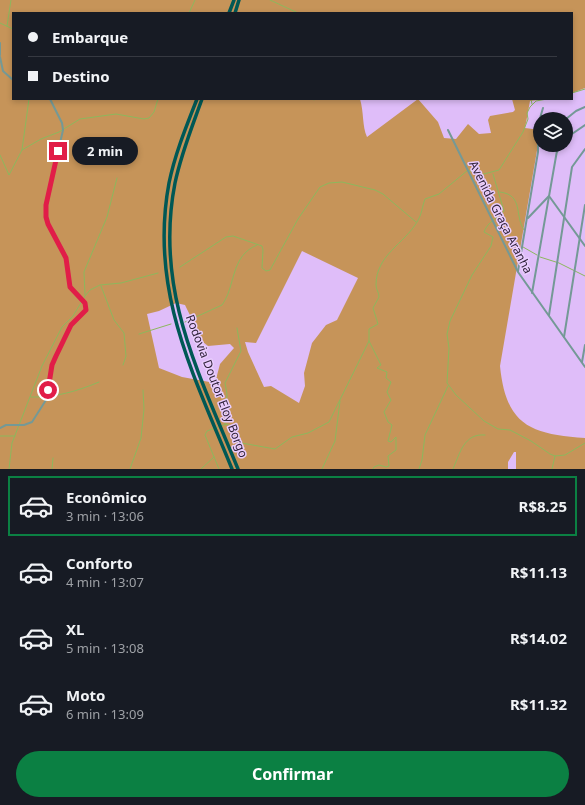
<!DOCTYPE html>
<html lang="pt">
<head>
<meta charset="utf-8">
<style>
	body { margin:0; font-family:"Noto Sans",sans-serif; background:#20242c; color:#f1f3f6; height:100vh; display:flex; flex-direction:column; font-size:15px; white-space:nowrap }
	* { box-sizing:border-box; margin:0 }
	p { font-size:13px; color:#9ea1a6 }
	.icon { flex:none; width:22px; height:22px; fill:none; stroke:currentColor; stroke-width:2; stroke-linecap:round; stroke-linejoin:round }
	.map { position:relative; height:469px; overflow:hidden }
	.side { display:flex; flex-direction:column; background:#171b24; flex:1 }
	.side>* { flex:none }
	.banner { position:absolute; left:12px; top:12px; width:561px; height:88px; border-radius:0px; box-shadow:0 2px 6px #0003; display:grid; align-content:center; height:88px; padding:0 16px; background:#171b24 }
	.buttons { position:absolute; left:533px; top:112px; display:grid; gap:8px }
	.buttons a { display:grid; place-items:center; width:40px; height:40px; border-radius:50%; background:#171b24; box-shadow:0 2px 6px #0003; font-size:20px }
	.end { position:absolute; width:18px; height:18px; margin:-9px; border:5px solid #e11d48; background:#fff; box-shadow:0 0 0 2px #fff }
	.from { border-radius:50% }
	.bubble { position:absolute; height:28px; border-radius:14px; background:#171b24; box-shadow:0 2px 6px #0003; font-size:13px; font-weight:700; line-height:28px; text-align:center }
	.banner b { display:flex; align-items:center; gap:14px; height:38px; font-size:15px }
	.banner b+b { border-top:1px solid #363941 }
	.banner i { width:10px; height:10px; background:#f1f3f6 }
	ul { padding:7px 0 0; list-style:none }
	li { display:flex; align-items:center; gap:12px; height:60px; margin:0 8px 6px; padding:0 8px; border:2px solid transparent; border-radius:0px }
	li div { flex:1 }
	li b { display:block; font-size:15px }
	li em { font-style:normal; font-weight:700 }
	li.on { border-color:#0b8043 }
	li>.icon { width:36px; height:36px; stroke-width:1.5 }
	.action { display:flex; gap:8px; margin-top:auto; padding:8px 16px }
	.action a { flex:1; height:46px; border-radius:24px; background:#0b8043; color:#fff; font-size:16px; font-weight:700; line-height:46px; text-align:center }
	.map>svg:first-child { display:block }
</style>
</head>
<body>
<div class="map">
<svg width="585" height="469" viewBox="0 0 585 469">
	<rect width="100%" height="100%" fill="#dfbdf9"/>
	<path fill="#c69459" fill-rule="evenodd" d="M0,0H585V88L572,93V13H13V99H360C364,112 362,126 367,137L418,99L438,122L444,138L456,139L468,124L479,134L491,133L488,120L490,116L513,112L515,110L512,99H547L530,101L525,128L540,130V133L500,366C506,426 531,434 585,438V469H516V452H514L508,462V469H0ZM302,251L358,278L337,320L326,325L312,343L304,373L305,386L299,403L271,386L264,387L248,352L245,342L256,343ZM176,303L185,305L203,342L208,346L230,344L234,348L220,364L215,383L182,377L159,368L147,314L159,311Z"/>
	<g fill="none" stroke-linecap="round" stroke-linejoin="round">
		<g stroke="#8cb85d" stroke-width="1">
			<path d="M270,0L298,13"/>
			<path d="M189,13L195,0"/>
			<path d="M0,23L13,29"/>
			<path d="M7,26L11,0"/>
			<path d="M572,93L585,89"/>
			<path d="M314,99V100"/>
			<path d="M531,99L532,104"/>
			<path d="M22,150L41,139L59,132L80,119L116,114L144,119L149,118L154,112L158,99"/>
			<path d="M0,155L9,175L22,150L29,99"/>
			<path d="M493,174L504,211C497,219 488,221 484,232L493,237L491,246L472,275L450,321L447,334L449,348L447,383L456,395L484,421L498,429L510,430L531,441L550,454L555,456L565,455L585,443"/>
			<path d="M500,192C524,195 514,215 524,230"/>
			<path d="M523,247L537,255"/>
			<path d="M540,257L559,263L585,276"/>
			<path d="M180,267L226,237L233,236L262,246L263,250L262,268L266,271L270,270L298,219L320,187L329,183L342,182L375,190L383,194L416,222"/>
			<path d="M101,286L114,320L124,333L126,356L123,365"/>
			<path d="M85,295L84,272L107,217L117,178"/>
			<path d="M185,322L222,305C236,286 230,256 257,245"/>
			<path d="M139,334L171,324"/>
			<path d="M369,341L381,365L377,368L387,372L386,378L391,382L387,392L391,400L384,412L388,422L392,425L388,441L391,442L396,437V450L388,456L389,466L386,467L379,465L374,467L373,469"/>
			<path d="M31,397C54,398 78,391 99,382"/>
			<path d="M225,424L227,394L225,383L241,351L237,328"/>
			<path d="M221,426L227,424L230,426L236,442L275,449L292,437L308,433L329,422L369,341V329L378,324L373,308L379,297C379,292 376,290 376,285C376,255 404,244 417,222C422,214 422,207 425,199L439,194L468,170L480,175L499,170L523,132L528,119L527,113L530,107L536,101L547,99"/>
			<path d="M218,427L207,431L205,435L219,469"/>
			<path d="M0,436H15"/>
			<path d="M9,469L12,443L42,366L62,327L73,316L85,296L90,290L100,285L121,283L158,273"/>
			<path d="M52,469L53,458"/>
			<path d="M130,469L141,438L144,409L143,390"/>
			<path d="M201,469L214,457"/>
			<path d="M322,469L335,441L340,401"/>
			<path d="M419,469L422,460L425,435L448,386"/>
			<path d="M453,469C460,453 464,433 485,435"/>
			<path d="M552,469L555,456"/>
		</g>
		<g stroke="#749996" stroke-width="2">
			<path d="M0,43V55"/>
			<path d="M0,57L3,71L13,80"/>
			<path d="M566,119L576,111L585,107"/>
			<path d="M448,130L518,272L585,367"/>
			<path d="M566,140L569,136L585,125"/>
			<path d="M557,152L562,145"/>
			<path d="M528,218L549,196L585,246"/>
			<path d="M518,271L538,152V125L543,108"/>
			<path d="M532,293L558,145"/>
			<path d="M549,315L572,167L585,149"/>
			<path d="M564,337L585,205"/>
			<path d="M582,362L585,345"/>
			<path d="M0,428L6,425H24L32,422L46,400L52,365L71,325L86,310C85,298 73,295 69,285C66,276 69,265 66,257C58,236 46,229 46,205L63,130L62,123L50,99"/>
		</g>
		<g stroke="#005855" stroke-width="3.5">
			<path d="M229,13L234,0"/>
			<path d="M235,13L239,0"/>
			<path d="M197,99C186,127 175,154 169,183C149,290 193,373 232,469"/>
			<path d="M202,99C192,127 181,154 175,183C154,290 199,373 238,469"/>
		</g>
	</g>
	<g fill="none" stroke-linecap="round" stroke-linejoin="round">
		<path stroke="#e11d48" stroke-width="5" d="M48,390L52,365L56,356L71,325L86,310L85,303L70,287L66,258L48,224L46,217V205L58,151"/>
	</g>
	<g text-anchor="middle" dominant-baseline="central" stroke-width="3" stroke-linejoin="round" paint-order="stroke">
		<g font-size="12" fill="#31233b" stroke="#e9cdfe">
			<text transform="translate(501 217) rotate(63)">Avenida Graça Aranha</text>
			<text transform="translate(217 386) rotate(69)">Rodovia Doutor Eloy Borgo</text>
		</g>
	</g>
</svg>
<div class="buttons">
<a><svg class="icon" aria-label="layers" viewBox="0 0 24 24"><path d="M12 4l9 5-9 5-9-5zM3 14l9 5 9-5"/></svg></a>
</div>
<i class="end from" style="left:48px;top:390px"></i>
<i class="end" style="left:58px;top:151px"></i>
<div class="bubble" style="left:72px;top:137px;width:66px">2 min</div>
<div class="banner">
<b><i class="from"></i>Embarque</b>
<b><i></i>Destino</b>
</div>
</div>
<section class="side">
<ul>
<li class="on"><svg class="icon" aria-label="car" viewBox="0 0 24 24"><path d="M5 17H2v-5l4-1 3-4h7l3 4 3 1v5h-3M9 17h6M6 11h13"/><circle cx="7" cy="17" r="2"/><circle cx="17" cy="17" r="2"/></svg><div><b>Econômico</b><p>3 min · 13:06</p></div><em>R$8.25</em></li>
<li><svg class="icon" aria-label="car" viewBox="0 0 24 24"><path d="M5 17H2v-5l4-1 3-4h7l3 4 3 1v5h-3M9 17h6M6 11h13"/><circle cx="7" cy="17" r="2"/><circle cx="17" cy="17" r="2"/></svg><div><b>Conforto</b><p>4 min · 13:07</p></div><em>R$11.13</em></li>
<li><svg class="icon" aria-label="car" viewBox="0 0 24 24"><path d="M5 17H2v-5l4-1 3-4h7l3 4 3 1v5h-3M9 17h6M6 11h13"/><circle cx="7" cy="17" r="2"/><circle cx="17" cy="17" r="2"/></svg><div><b>XL</b><p>5 min · 13:08</p></div><em>R$14.02</em></li>
<li><svg class="icon" aria-label="car" viewBox="0 0 24 24"><path d="M5 17H2v-5l4-1 3-4h7l3 4 3 1v5h-3M9 17h6M6 11h13"/><circle cx="7" cy="17" r="2"/><circle cx="17" cy="17" r="2"/></svg><div><b>Moto</b><p>6 min · 13:09</p></div><em>R$11.32</em></li>
</ul>
<div class="action"><a>Confirmar</a></div>
</section>
</body>
</html>
